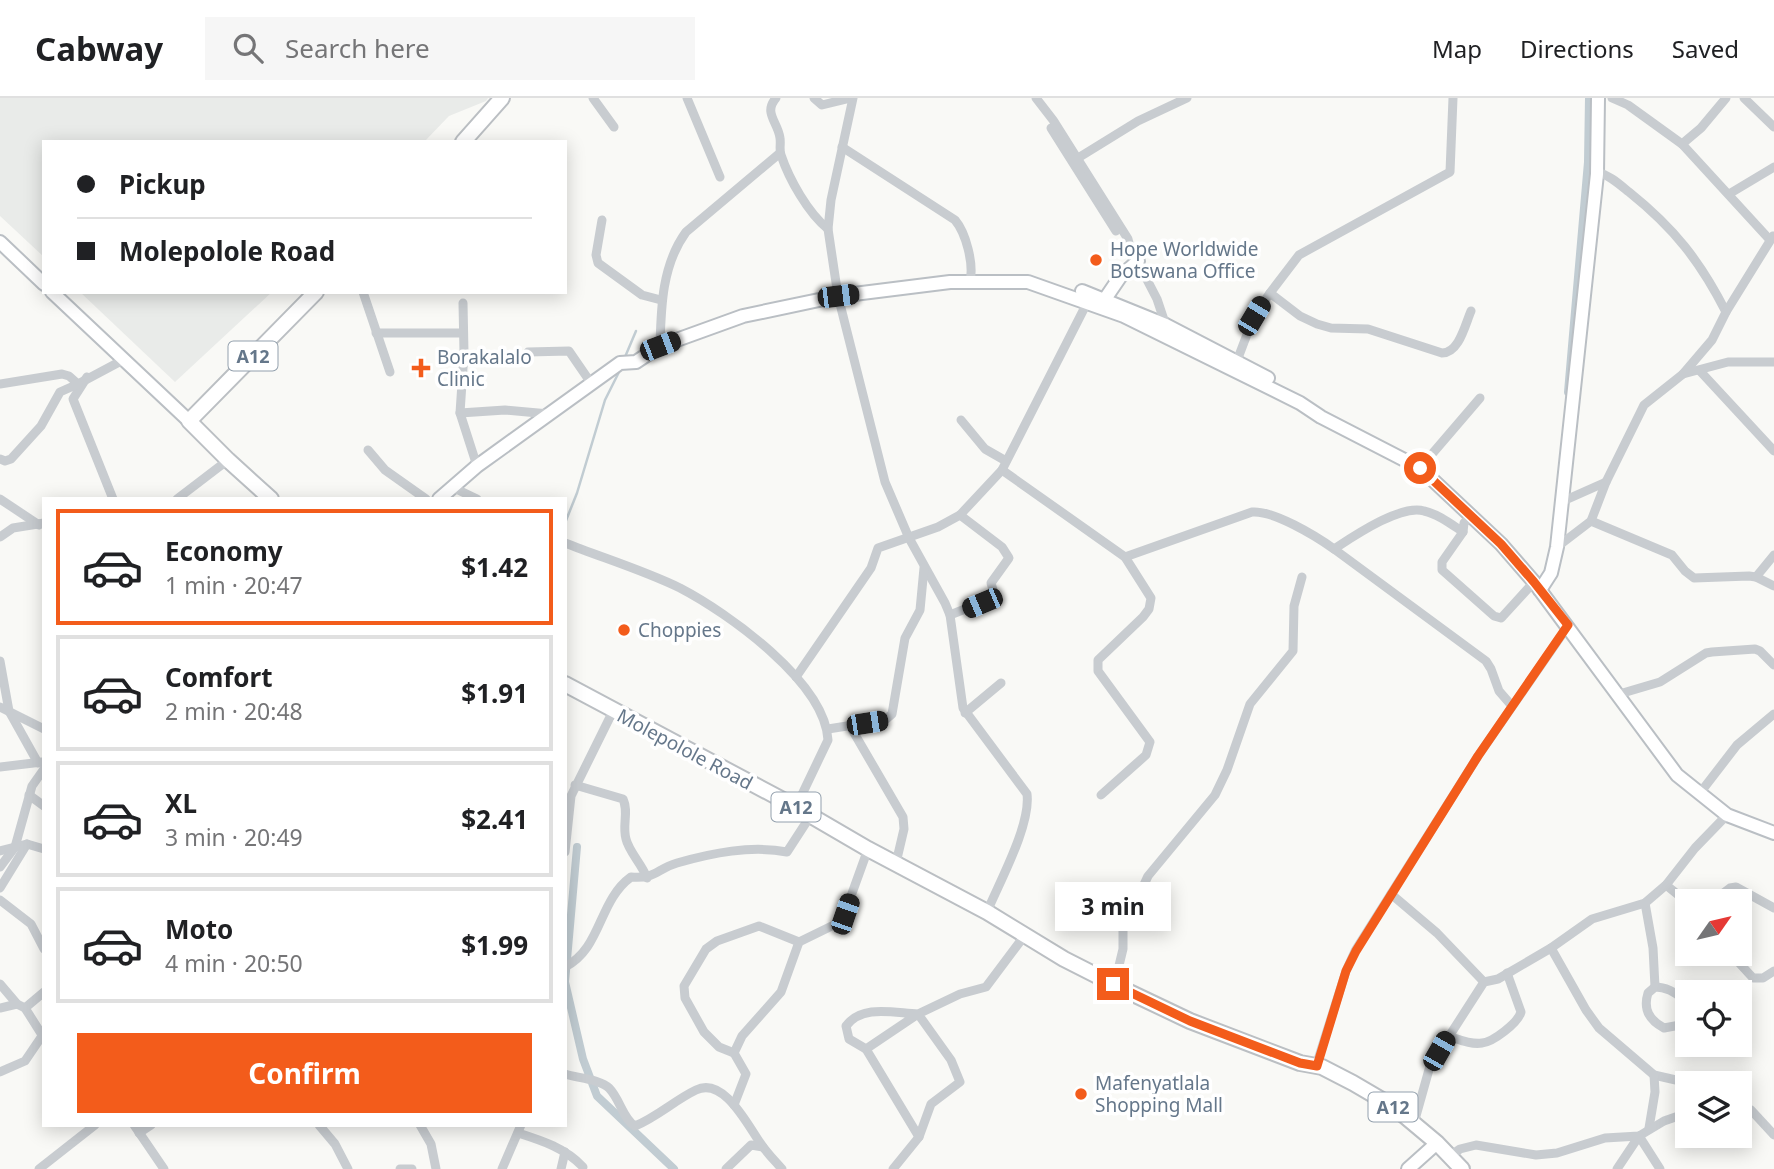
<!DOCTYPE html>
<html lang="en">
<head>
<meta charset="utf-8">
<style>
	body { margin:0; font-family:"Noto Sans",sans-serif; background:#f6f6f6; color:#202124; height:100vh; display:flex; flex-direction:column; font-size:26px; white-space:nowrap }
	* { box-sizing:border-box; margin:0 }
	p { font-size:23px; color:#757577 }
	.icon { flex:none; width:38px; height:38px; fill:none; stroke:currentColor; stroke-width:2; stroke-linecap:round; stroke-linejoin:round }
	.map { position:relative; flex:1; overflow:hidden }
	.details { position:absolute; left:42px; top:399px; width:525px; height:630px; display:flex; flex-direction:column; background:#fff; border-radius:0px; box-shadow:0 4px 18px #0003 }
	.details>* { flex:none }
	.guide { position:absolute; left:42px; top:42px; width:525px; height:154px; border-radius:0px; box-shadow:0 4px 18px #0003; display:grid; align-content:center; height:154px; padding:0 35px; background:#fff }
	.needle { width:46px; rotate:56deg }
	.controls { position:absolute; left:1675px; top:791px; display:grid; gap:14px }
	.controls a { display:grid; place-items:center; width:77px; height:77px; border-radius:0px; background:#fff; box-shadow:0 4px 18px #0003; font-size:35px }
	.end { position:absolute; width:32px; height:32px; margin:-16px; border:9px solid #f35c1b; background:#fff; box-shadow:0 0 0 4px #fff }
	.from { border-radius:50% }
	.bubble { position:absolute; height:49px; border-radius:0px; background:#fff; box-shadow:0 4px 18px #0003; font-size:23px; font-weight:700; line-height:49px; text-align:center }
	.car { position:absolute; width:21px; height:42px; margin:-21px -10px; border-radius:9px; box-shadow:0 0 5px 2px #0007; background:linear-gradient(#222 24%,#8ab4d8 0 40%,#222 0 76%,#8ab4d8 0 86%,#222 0) }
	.guide b { display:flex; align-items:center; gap:24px; height:66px; font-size:26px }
	.guide b+b { border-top:2px solid #e0e0e0 }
	.guide i { width:18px; height:18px; background:#202124 }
	ul { padding:12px 0 0; list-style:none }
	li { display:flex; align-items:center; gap:21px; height:116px; margin:0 14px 10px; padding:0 21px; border:4px solid #e0e0e0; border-radius:0px }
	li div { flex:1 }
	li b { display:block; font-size:26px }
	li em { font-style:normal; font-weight:700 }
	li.on { border-color:#f35c1b }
	li>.icon { width:63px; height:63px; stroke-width:1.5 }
	.button { display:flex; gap:14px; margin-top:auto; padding:14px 35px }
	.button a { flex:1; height:80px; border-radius:0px; background:#f35c1b; color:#fff; font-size:28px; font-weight:700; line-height:80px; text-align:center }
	header { display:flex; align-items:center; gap:42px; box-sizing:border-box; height:98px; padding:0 35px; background:#fff; border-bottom:2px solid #e0e0e0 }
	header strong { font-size:33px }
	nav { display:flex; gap:38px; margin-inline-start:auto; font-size:24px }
	.search { width:490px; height:63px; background:#f6f6f6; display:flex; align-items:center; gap:18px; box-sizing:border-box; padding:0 24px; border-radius:0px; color:#757577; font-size:26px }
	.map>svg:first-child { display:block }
</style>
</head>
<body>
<header>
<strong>Cabway</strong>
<div class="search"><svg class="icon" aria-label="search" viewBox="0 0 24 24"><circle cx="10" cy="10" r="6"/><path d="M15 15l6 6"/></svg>Search here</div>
<nav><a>Map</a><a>Directions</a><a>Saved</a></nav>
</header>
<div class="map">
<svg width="1774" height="1071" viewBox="0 0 1774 1071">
	<rect width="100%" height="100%" fill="#f9f9f6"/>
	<g fill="#e9ebe9">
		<path d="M0,0H488L486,3L449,18L424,44H44V159L0,118Z"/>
		<path d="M80,194H272L175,284Z"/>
	</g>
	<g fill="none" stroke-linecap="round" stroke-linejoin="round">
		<g stroke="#c1ccd2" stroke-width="2.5">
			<path d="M625,259L636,233"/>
			<path d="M565,425L577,395L605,302L620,272"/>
		</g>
		<g stroke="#c1ccd2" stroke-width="8">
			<path d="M1568,294L1588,64L1589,0"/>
			<path d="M577,749L565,884L583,961L597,998L674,1071"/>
		</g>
		<defs>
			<g id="secondary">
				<path d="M0,144L44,186"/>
				<path d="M1082,193L1166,227L1268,280"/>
				<path d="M52,194L189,323"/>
				<path d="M1105,201L1120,179L1138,163"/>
				<path d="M439,401L477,368L620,265L636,264L660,248L743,218L838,198L950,184H1028L1124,218L1300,305L1321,319L1420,370L1501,446L1534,484L1677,677L1727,717L1774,735"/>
				<path d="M1540,492L1551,475L1557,449L1597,76L1598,0"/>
				<path d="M1408,1071L1437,1045"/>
			</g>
			<g id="primary">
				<path d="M463,44L502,0"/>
				<path d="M271,401L228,362L189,323L316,194"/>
				<path d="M565,586L796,709L868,751L987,814L1064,861L1129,894L1190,923L1300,965L1322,969L1353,985L1394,1009L1437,1045L1462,1071"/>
			</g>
		</defs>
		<use href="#secondary" stroke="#babfc4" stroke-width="16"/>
		<use href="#primary" stroke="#bbbfc3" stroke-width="18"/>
		<g stroke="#c8ccd0" stroke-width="9">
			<path d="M593,0L614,29"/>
			<path d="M687,0L720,79"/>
			<path d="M776,0C763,15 778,24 780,40C781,46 779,51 781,57C789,81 808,115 828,131"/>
			<path d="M814,0L822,7L851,0"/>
			<path d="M853,0L831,102L828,131L838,198L885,384L909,440L945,505L950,517L963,610L1027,696C1031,727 999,785 987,814"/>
			<path d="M1036,0L1053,22L1128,141L1130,149L1157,201L1166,228"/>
			<path d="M1612,0L1628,7L1682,46L1701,30L1726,0"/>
			<path d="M1744,0L1774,29"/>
			<path d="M1051,30L1116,133"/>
			<path d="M1682,46L1770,142"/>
			<path d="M842,49L955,122C966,135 974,166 970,183"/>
			<path d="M1078,60L1138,23L1187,0"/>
			<path d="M1597,74C1609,77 1619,86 1629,94C1674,130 1700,163 1726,214L1712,242L1683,276"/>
			<path d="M1729,96L1774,69"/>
			<path d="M602,122L596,157L598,165L642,197L661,202"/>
			<path d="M363,194L390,274"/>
			<path d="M1270,195L1299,157L1450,74L1453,0"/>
			<path d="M463,205L464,255L460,315L477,368"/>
			<path d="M1726,214L1773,138"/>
			<path d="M376,235H463"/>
			<path d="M660,248C661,209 662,167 686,134L780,55"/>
			<path d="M528,254L569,253L591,285"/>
			<path d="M1235,268L1254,218L1270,195L1300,218L1317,226L1331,230L1368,231L1442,255C1459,255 1465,227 1471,213"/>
			<path d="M1700,273L1774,353"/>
			<path d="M87,279L73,301L113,401"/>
			<path d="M0,286L62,276L69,278L78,286L123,262"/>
			<path d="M460,315L505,312L549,316"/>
			<path d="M961,322L985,351L1006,363"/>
			<path d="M368,352L385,372L426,401"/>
			<path d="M0,361L5,363L11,361L41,328L60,294L78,286"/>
			<path d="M1420,370L1480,300"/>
			<path d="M1002,372L1125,459L1151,500L1149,511L1143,519L1098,562V573L1150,644L1146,657L1101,697"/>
			<path d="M452,389L477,401"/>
			<path d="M0,401L39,427"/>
			<path d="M177,401L228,362"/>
			<path d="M1561,404L1606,384"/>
			<path d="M1591,423L1672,457L1685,473L1694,480L1749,478L1756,479L1774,488"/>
			<path d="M1463,434L1442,464V472L1494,518L1501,520L1503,518L1534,484"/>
			<path d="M0,439L13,430L44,425"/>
			<path d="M565,445C603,460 643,472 680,490C728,515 825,584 828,642L796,709"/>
			<path d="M1557,449L1591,423L1606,384L1644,307L1683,276L1728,264H1774"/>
			<path d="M1334,451L1486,563L1491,571L1499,593L1512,608"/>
			<path d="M1125,459L1252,414C1273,412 1316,438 1334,451C1354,438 1401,406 1424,413C1438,416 1451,426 1463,434L1464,425L1472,417"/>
			<path d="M1756,479L1774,457"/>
			<path d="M950,517L995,499L991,485L1009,460L1002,449L960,417"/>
			<path d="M0,563L9,613L38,665"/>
			<path d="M796,579L871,470L878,450L938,429L960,417L1002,372L1089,201"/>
			<path d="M1616,597L1660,584L1706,555L1712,554L1755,551L1760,553L1774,567"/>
			<path d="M0,609L44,631"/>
			<path d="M965,615L1001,585"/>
			<path d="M850,628L903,719L904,731L896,765"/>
			<path d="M828,631L885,622L892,616L905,540L920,512L924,470"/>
			<path d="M0,669L42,664"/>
			<path d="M575,687L623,701C629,714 622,727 626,741C629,754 642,766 647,780"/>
			<path d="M1700,695L1737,647L1774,616"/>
			<path d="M29,697L44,708"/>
			<path d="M0,753L27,746L44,751"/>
			<path d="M565,754L571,698L613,613"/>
			<path d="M0,769L15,749L32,688L44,671"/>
			<path d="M1666,787L1687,804"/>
			<path d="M0,790L27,746"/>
			<path d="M1391,796L1437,835L1484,884"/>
			<path d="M0,802L31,826L44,851"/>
			<path d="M1713,803L1730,790L1736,789L1774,810"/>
			<path d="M1645,805L1653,850L1655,889"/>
			<path d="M1551,850L1586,912L1599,930L1654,977L1689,985"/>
			<path d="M1731,856L1753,880H1763L1774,873"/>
			<path d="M565,869C602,850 598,803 631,779C657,781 656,771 677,765C712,755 751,747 787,754L811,717"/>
			<path d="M1116,880L1123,851V832L1148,778L1215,697L1227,672L1250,606L1293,553L1294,508L1302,479"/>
			<path d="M0,886L17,906L25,910L44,940"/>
			<path d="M1655,889C1675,889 1697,908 1680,927L1664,930C1649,922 1643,911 1648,895Z"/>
			<path d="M0,910L17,906"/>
			<path d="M25,910L44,894"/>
			<path d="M1448,938C1458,941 1471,947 1482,945C1493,944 1518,925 1521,914L1507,875"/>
			<path d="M866,951L919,1039"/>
			<path d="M734,955L719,949L704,934L685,900L684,888L706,851L717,843L759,828L799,844"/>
			<path d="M1316,968L1346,873L1355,853L1478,658L1568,528"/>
			<path d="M0,974L25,963L42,938"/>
			<path d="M565,976C577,980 600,981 609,990C620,1001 623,1021 635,1028C657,1019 675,1002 696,992C724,978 748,1028 761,1046C767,1055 775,1063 782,1071"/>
			<path d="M1740,1005L1751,1012L1774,1037"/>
			<path d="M734,1007L746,976L734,955L742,938L781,894L799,844L842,823L868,751"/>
			<path d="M1414,1025L1430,968L1484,884L1498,881L1551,850L1592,821L1645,805L1666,787L1695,750L1727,717"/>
			<path d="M134,1027L164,1071"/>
			<path d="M319,1027L335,1046L348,1071"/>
			<path d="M420,1027L431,1046L436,1071"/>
			<path d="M1649,1030L1655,994L1654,977"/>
			<path d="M139,1035L151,1027"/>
			<path d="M518,1035C543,1043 565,1050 583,1069"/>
			<path d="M1450,1058L1460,1051L1476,1047L1536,1057L1557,1055L1605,1040L1639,1038L1664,1023L1687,1015"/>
			<path d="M39,1071L95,1027"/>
			<path d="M400,1071H412"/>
			<path d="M502,1071L521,1027"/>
			<path d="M561,1071L565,1054"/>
			<path d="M726,1071L751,1047L763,1049"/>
			<path d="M893,1071L919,1039L931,1006L960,984L951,962L918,916C894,915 862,906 846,928L849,941L866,951L918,916L960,896L986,889L1025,837"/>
			<path d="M1617,1071L1639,1038L1660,1071"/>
		</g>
		<use href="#secondary" stroke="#fff" stroke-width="12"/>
		<use href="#primary" stroke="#fff" stroke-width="14"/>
	</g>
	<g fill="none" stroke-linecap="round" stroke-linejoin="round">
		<path stroke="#f35c1b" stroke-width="9" d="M1113,886L1190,923L1300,965L1317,968L1346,873L1356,853L1478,658L1568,527L1534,484L1501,446L1420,370"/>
	</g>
	<g fill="#f35c1b" stroke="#fff" stroke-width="2.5">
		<circle cx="1096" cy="162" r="7"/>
		<path d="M417.5 259.5h7v7h7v7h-7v7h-7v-7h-7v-7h7z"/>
		<circle cx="624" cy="532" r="7"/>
		<circle cx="1081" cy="996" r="7"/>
	</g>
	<g text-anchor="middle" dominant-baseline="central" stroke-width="7" stroke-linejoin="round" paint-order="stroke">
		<g fill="#fff" stroke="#93a0ad" stroke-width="2">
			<rect x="228.5" y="243.5" width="49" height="29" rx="5"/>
			<rect x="771.5" y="694.5" width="49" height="29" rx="5"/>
			<rect x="1368.5" y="994.5" width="49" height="29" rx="5"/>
		</g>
		<g font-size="18" font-weight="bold" fill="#65778a">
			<text x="253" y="258">A12</text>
			<text x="796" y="709">A12</text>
			<text x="1393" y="1009">A12</text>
		</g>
		<g font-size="19" fill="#65778a" stroke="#fff" text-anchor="start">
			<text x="1110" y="151">Hope Worldwide<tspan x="1110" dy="22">Botswana Office</tspan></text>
			<text x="437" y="259">Borakalalo<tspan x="437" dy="22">Clinic</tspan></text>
			<text x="638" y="532">Choppies</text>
			<text x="1095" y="985">Mafenyatlala<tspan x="1095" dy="22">Shopping Mall</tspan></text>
		</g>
		<g font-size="19" fill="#65778a" stroke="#fff">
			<text transform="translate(685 651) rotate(28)">Molepolole Road</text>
		</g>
	</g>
</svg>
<div class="controls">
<a><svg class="needle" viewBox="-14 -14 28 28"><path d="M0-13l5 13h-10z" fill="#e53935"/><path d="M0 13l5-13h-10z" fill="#757577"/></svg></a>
<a><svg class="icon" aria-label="locate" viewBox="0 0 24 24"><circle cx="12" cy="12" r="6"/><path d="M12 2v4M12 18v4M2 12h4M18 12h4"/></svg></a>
<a><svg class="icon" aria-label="layers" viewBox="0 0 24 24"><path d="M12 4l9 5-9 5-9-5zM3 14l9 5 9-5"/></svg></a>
</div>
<i class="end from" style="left:1420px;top:370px"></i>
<i class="end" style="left:1113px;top:886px"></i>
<div class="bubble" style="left:1055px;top:784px;width:116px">3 min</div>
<i class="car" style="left:838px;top:198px;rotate:83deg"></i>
<i class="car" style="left:1254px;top:218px;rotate:31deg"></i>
<i class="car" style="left:660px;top:248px;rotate:69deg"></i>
<i class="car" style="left:982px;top:505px;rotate:247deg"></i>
<i class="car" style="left:867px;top:625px;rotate:81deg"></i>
<i class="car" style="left:845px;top:816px;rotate:19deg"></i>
<i class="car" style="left:1439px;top:953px;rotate:30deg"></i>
<div class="guide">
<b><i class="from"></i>Pickup</b>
<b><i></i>Molepolole Road</b>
</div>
<section class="details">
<ul>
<li class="on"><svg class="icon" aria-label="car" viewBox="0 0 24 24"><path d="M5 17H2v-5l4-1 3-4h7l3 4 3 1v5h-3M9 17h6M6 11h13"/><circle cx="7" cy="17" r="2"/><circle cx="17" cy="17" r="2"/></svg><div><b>Economy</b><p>1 min · 20:47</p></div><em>$1.42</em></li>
<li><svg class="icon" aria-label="car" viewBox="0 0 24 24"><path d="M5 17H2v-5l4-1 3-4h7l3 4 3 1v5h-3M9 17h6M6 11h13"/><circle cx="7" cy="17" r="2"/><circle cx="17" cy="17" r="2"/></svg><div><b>Comfort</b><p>2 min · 20:48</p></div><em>$1.91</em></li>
<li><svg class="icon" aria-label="car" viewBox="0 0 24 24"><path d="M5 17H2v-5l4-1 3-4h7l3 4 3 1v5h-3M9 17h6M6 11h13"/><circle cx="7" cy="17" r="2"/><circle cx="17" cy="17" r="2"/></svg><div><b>XL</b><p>3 min · 20:49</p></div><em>$2.41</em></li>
<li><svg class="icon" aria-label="car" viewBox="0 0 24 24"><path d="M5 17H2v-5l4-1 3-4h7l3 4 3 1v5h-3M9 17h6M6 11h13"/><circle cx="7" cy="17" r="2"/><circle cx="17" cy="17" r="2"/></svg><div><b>Moto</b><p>4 min · 20:50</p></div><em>$1.99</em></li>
</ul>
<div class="button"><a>Confirm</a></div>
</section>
</div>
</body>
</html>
